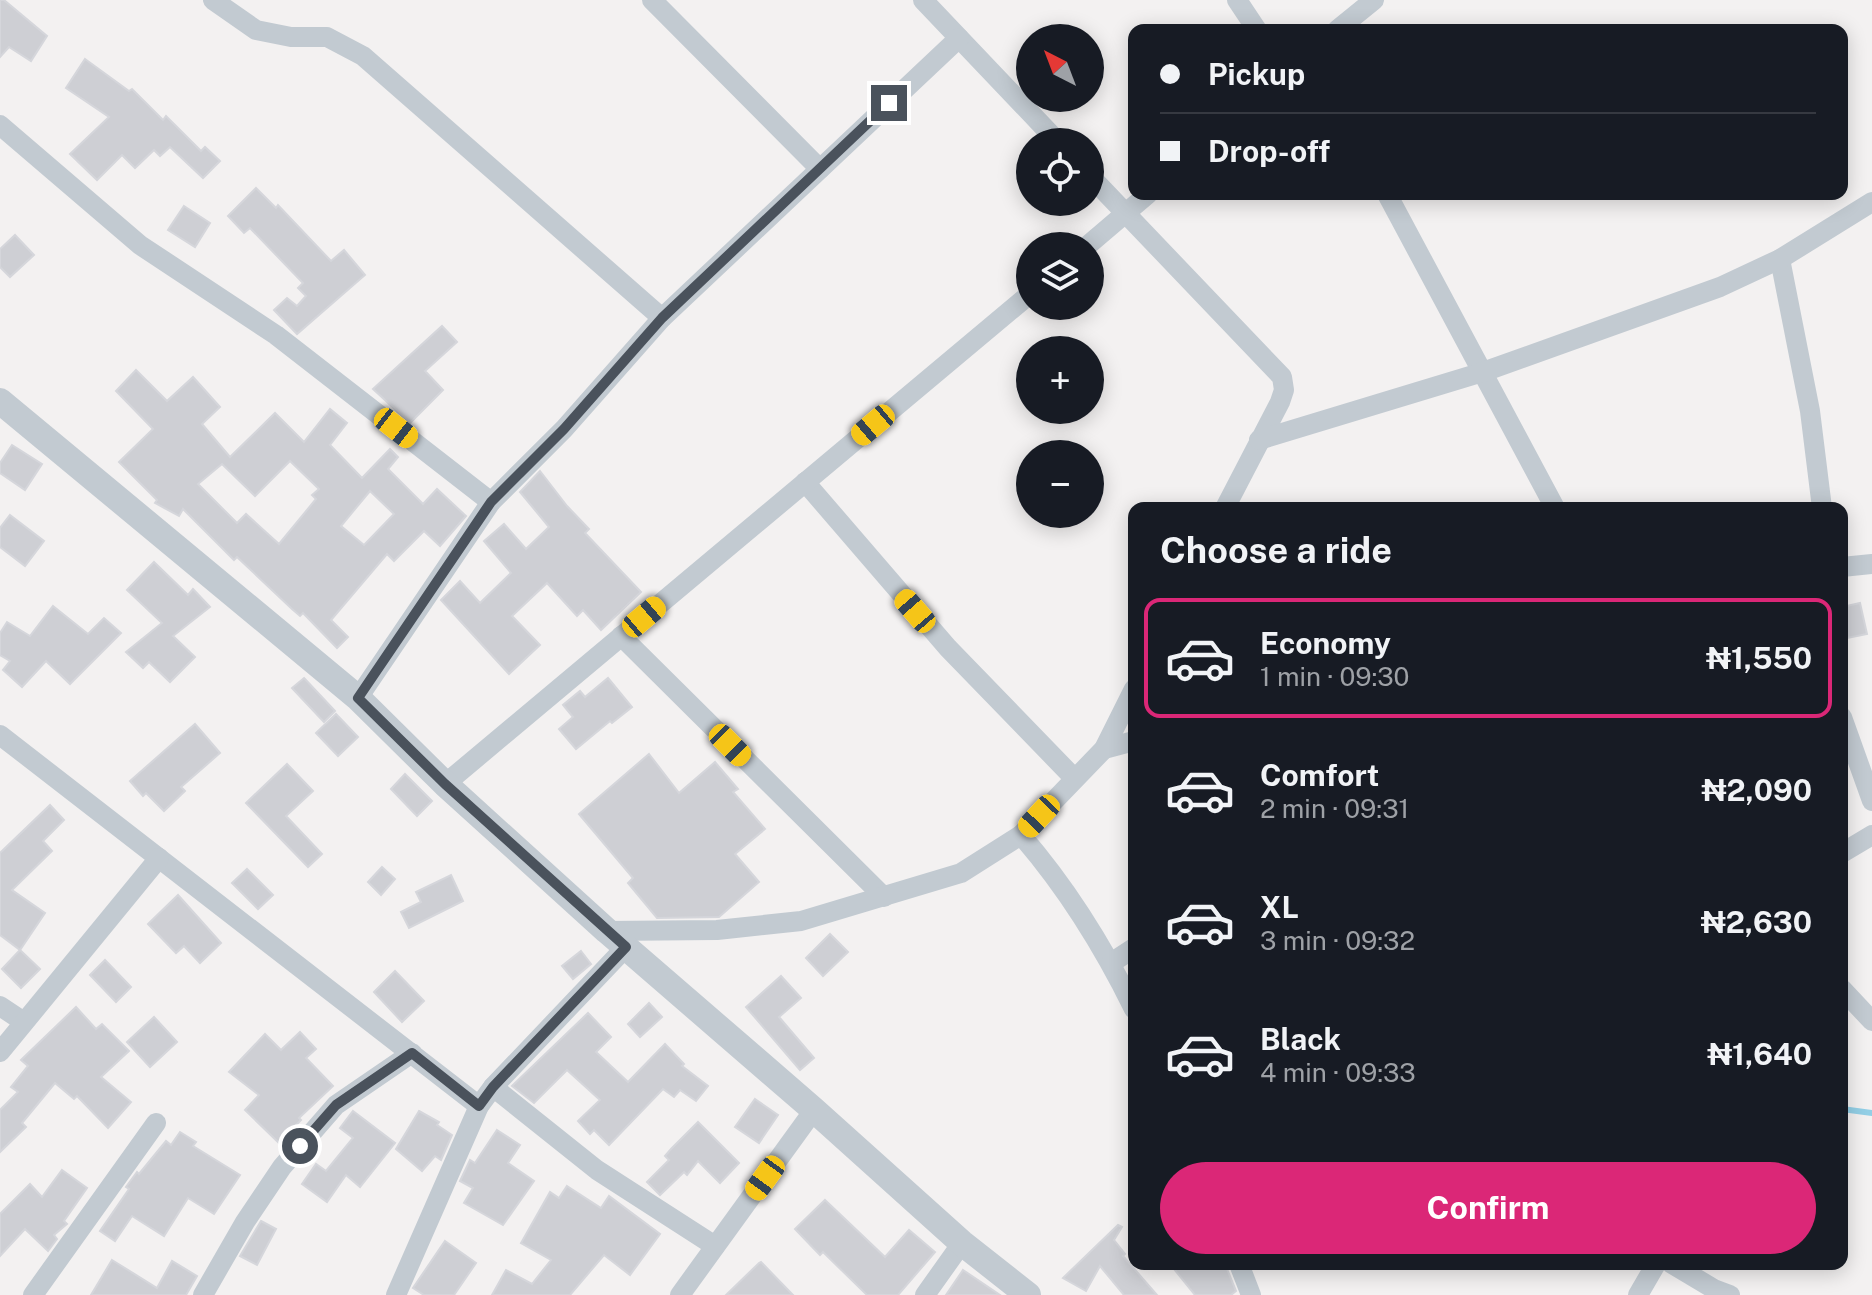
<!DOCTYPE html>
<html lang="en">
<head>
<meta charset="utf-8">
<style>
	body { margin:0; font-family:"Public Sans",sans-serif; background:#242831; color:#f1f3f6; height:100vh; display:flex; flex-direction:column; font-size:30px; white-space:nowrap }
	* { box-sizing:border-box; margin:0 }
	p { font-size:26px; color:#9ea1a6 }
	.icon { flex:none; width:44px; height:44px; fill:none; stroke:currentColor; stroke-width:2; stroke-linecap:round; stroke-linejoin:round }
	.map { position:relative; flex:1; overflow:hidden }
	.details { position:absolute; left:1128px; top:502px; width:720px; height:768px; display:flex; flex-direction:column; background:#171b24; border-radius:16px; box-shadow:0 4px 20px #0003 }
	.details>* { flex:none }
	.guide { position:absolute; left:1128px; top:24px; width:720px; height:176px; border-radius:16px; box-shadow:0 4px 20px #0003; display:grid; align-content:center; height:176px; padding:0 32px; background:#171b24 }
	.needle { width:52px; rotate:318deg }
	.fabs { position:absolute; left:1016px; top:24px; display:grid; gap:16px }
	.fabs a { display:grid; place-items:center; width:88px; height:88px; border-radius:50%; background:#171b24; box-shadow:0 4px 20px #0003; font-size:40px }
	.end { position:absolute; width:36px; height:36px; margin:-18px; border:10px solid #4a525c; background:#fff; box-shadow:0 0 0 4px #fff }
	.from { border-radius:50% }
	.car { position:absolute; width:24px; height:48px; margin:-24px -12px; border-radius:10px; box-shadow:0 0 6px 2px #0007; background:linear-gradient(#f5c518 24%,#345 0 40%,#f5c518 0 76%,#345 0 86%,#f5c518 0) }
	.guide b { display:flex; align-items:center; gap:28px; height:76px; font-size:30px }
	.guide b+b { border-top:2px solid #363941 }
	.guide i { width:20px; height:20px; background:#f1f3f6 }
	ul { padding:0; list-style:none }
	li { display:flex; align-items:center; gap:24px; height:120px; margin:0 16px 12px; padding:0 16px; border:4px solid transparent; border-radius:16px }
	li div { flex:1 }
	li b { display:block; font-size:30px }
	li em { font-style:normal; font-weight:700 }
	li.on { border-color:#db2777 }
	li>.icon { width:72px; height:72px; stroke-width:1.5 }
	h2 { padding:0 32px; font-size:36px; line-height:96px }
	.cta { display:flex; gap:16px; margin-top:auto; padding:16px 32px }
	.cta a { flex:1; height:92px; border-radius:48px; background:#db2777; color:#fff; font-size:32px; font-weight:700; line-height:92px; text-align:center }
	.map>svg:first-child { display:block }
</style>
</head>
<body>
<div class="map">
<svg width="1872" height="1295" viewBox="0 0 1872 1295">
	<rect width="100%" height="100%" fill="#f3f1f1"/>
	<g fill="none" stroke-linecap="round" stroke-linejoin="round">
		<path stroke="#93cfe6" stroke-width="6" d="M1842,1109L1872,1113"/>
	</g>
	<g fill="#cecfd4" stroke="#d5d6db" stroke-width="2" fill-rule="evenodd">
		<path d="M0,0H4L47,36L31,61L9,47L0,57Z"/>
		<path d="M85,59L129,91L132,89L163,120L166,116L201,151L205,147L220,161L203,178L170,147L160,156L154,150L135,168L122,155L97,180L70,154L109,117L66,88Z"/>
		<path d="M256,188L276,208L278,205L331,261L344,250L365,275L297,334L274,310L287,298L297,306L306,296L298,288L303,283L250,228L244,233L228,216Z"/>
		<path d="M184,206L210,223L195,247L168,230Z"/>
		<path d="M15,235L34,255L10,277L0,267V249Z"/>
		<path d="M442,326L457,342L425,371L443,390L410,423L373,389Z"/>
		<path d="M136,370L167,401L193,377L220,407L202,424L230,457L275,413L304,442L330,409L347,423L330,445L362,478L390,449L398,457L388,469L423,504L437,489L466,516L440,546L424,531L394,561L387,554L331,620L348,637L337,648L303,613L300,616L292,609L237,557L234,560L183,509L179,516L155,503L157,500L119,462L153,429L116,391ZM290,461L319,489L312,495L316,499L279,544L246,514L237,523L198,484L222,464L255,496ZM370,491L394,514L364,545L341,526Z"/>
		<path d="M12,445L42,464L25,490L0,473V463Z"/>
		<path d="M540,471L567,506L589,529L585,533L641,592L601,630L583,610L577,616L547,583L512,616L540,645L509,674L441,600L460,581L480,603L511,573L484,541L504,524L526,549L549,527L520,492Z"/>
		<path d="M10,515L44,541L25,566L0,547V528Z"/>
		<path d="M154,562L188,595L193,589L210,607L173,636L195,657L170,682L149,662L143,668L126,652L162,623L127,590Z"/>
		<path d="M1860,603L1867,634L1842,639V607Z"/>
		<path d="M53,606L88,634L104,618L121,633L70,684L46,661L22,687L3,670L10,661L0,655V633L7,622L30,636Z"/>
		<path d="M304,678L335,711L324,722L292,688Z"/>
		<path d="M608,678L632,707L612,723L610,721L576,749L559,729L573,717L563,705L580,691L585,697Z"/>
		<path d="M336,714L358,737L338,756L316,733Z"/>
		<path d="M195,724L220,753L181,787L185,791L164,811L146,793L143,796L130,781Z"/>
		<path d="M649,754L679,793L715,762L738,789L733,792L765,829L735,854L759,882L719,917L657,918L628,883L633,878L579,814Z"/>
		<path d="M287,764L313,791L286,816L322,854L308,867L246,803Z"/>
		<path d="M405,774L432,801L417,816L391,789Z"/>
		<path d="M50,805L64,820L43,841L52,851L12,890L45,913L20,950L0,935V853Z"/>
		<path d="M382,867L395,879L381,895L368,882Z"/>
		<path d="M247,869L273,895L258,909L232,883Z"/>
		<path d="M451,875L463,901L409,928L401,912L421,902L416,892Z"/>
		<path d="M178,895L221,943L200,963L184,946L176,953L148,924Z"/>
		<path d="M830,934L848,952L823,976L806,958Z"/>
		<path d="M20,950L40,969L21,988L2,969Z"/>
		<path d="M581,951L591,964L573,979L562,966Z"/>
		<path d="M105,960L131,987L116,1002L90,975Z"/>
		<path d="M395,971L424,1001L402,1022L374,992Z"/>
		<path d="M781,976L801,998L779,1017L814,1058L800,1070L746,1007Z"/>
		<path d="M649,1003L662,1017L640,1037L628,1024Z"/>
		<path d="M76,1007L96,1029L102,1024L129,1051L101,1077L131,1102L108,1128L77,1096L74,1099L55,1083L22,1123L26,1127L0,1152V1110L18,1092L11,1087L28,1066L21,1060Z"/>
		<path d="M588,1013L611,1037L596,1052L628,1082L665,1044L684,1064L682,1066L708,1086L696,1101L680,1090L674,1097L663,1089L609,1145L594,1130L590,1134L578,1121L600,1100L567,1070L534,1103L512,1086Z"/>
		<path d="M154,1017L177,1042L150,1067L127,1042Z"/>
		<path d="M300,1032L316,1049L306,1058L333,1086L299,1118L301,1120L279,1143L245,1110L259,1095L229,1072L265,1034L281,1050Z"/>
		<path d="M755,1099L778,1115L759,1143L735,1127Z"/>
		<path d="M353,1111L395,1143L360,1187L346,1175L327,1202L302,1184L316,1164L326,1171L353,1138L340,1128Z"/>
		<path d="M419,1111L439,1122L437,1125L452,1135L441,1160L435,1156L422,1171L396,1149Z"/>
		<path d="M698,1122L739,1163L720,1183L698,1161L687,1175L684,1172L660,1195L647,1182L669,1160L665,1156L671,1149Z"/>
		<path d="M497,1130L520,1145L508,1163L534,1181L503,1225L464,1203L473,1188L460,1181L470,1160L475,1163Z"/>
		<path d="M180,1132L196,1142L193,1146L240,1175L214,1214L188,1198L164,1236L132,1216L115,1241L100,1231L129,1189L126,1187L137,1172L139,1174L166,1141L171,1145Z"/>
		<path d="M62,1170L87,1188L64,1221L67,1224L54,1235L57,1239L48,1251L25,1229L0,1256V1214L30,1184L42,1197Z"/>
		<path d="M567,1186L601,1208L609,1196L660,1234L630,1275L604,1255L570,1295H492L506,1270L532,1284L551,1260L521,1243L550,1192L559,1198Z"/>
		<path d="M825,1200L885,1257L909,1230L935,1252L898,1295H867L823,1252L820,1255L795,1229Z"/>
		<path d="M261,1221L276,1229L257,1265L240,1256Z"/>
		<path d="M1118,1225L1122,1227L1114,1240L1125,1254L1123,1256L1157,1295H1124L1100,1266L1086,1291L1063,1278Z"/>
		<path d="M445,1241L476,1263L454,1295H424L413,1288Z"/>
		<path d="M112,1260L157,1288L172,1261L197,1276L186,1295H91Z"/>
		<path d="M761,1262L793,1295H726L759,1263Z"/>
		<path d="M1170,1264H1225L1236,1291L1231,1295H1195Z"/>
		<path d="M963,1270L1000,1295H946Z"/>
	</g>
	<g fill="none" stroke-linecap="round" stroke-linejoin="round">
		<g stroke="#c2cad1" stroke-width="20">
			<path d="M213,0L256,30L291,37H327L363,56L662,318"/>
			<path d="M652,0L820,169"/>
			<path d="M923,0L1058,142"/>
			<path d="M1237,0L1257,30"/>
			<path d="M1337,30L1374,0"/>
			<path d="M0,125L140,245L276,335L491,502"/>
			<path d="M1090,176L1282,377L1284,390L1280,402L1225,508"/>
			<path d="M1387,194L1555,508"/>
			<path d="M1087,246L1148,194"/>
			<path d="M1780,259L1810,411L1822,508"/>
			<path d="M1259,440L1483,372L1720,287L1780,259L1872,202"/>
			<path d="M805,482L948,648L1074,778"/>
			<path d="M1842,567L1872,564"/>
			<path d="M621,636L884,897"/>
			<path d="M358,698L491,502L564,429L662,318L959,38"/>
			<path d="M1842,717L1872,801"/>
			<path d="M0,735L479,1106"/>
			<path d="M1104,749L1134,741"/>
			<path d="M445,784L1030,294"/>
			<path d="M1021,835C1067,888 1103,946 1134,1009"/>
			<path d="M1842,853L1872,835"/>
			<path d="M607,931L717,930L801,921L961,873L1021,835L1104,749L1134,689"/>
			<path d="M1111,963L1134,948"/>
			<path d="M1842,989L1872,1021"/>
			<path d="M0,1006L24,1022"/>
			<path d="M0,1052L159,858"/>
			<path d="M493,1087L597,1170L715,1246"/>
			<path d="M1239,1264L1251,1295"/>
			<path d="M1672,1264L1714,1289L1730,1295"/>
			<path d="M33,1295L156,1123"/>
			<path d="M203,1295L245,1222L282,1167L336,1105L412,1053"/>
			<path d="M396,1295L479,1106L493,1087L626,947"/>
			<path d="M680,1295L814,1110"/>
			<path d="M925,1295L962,1243"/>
			<path d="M1638,1295L1656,1264"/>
		</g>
		<path stroke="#c2cad1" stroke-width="26" d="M0,401L358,698L445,784L607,931L814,1110L962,1243L1028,1295"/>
	</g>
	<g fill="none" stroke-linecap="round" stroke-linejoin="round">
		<path stroke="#4a525c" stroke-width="10" d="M300,1146L336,1105L412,1053L479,1106L493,1087L626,947L445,784L358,698L491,502L564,429L662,318L889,103"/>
	</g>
</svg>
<div class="fabs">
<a><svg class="needle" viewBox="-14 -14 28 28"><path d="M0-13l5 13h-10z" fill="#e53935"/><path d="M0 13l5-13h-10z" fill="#9ea1a6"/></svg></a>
<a><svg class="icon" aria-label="locate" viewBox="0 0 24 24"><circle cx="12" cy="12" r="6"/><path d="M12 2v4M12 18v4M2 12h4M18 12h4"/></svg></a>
<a><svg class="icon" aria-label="layers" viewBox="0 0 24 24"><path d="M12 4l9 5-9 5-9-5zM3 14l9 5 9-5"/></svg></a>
<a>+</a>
<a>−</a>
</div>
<i class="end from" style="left:300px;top:1146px"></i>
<i class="end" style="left:889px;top:103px"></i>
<i class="car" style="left:873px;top:425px;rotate:230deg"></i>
<i class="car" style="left:396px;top:428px;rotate:128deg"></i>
<i class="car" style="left:915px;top:611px;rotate:319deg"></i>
<i class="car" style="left:644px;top:617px;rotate:50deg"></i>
<i class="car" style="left:730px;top:745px;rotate:135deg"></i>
<i class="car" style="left:1039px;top:816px;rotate:223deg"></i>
<i class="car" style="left:765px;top:1178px;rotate:216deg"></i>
<div class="guide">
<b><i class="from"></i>Pickup</b>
<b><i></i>Drop-off</b>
</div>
<section class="details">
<h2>Choose a ride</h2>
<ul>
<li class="on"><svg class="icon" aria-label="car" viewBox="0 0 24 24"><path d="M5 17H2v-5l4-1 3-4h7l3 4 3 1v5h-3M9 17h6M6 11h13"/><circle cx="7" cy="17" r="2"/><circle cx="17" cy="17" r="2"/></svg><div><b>Economy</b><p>1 min · 09:30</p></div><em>₦1,550</em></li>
<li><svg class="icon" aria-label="car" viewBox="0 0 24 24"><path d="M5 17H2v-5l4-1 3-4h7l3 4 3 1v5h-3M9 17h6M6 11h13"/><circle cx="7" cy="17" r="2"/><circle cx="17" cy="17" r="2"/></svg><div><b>Comfort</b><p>2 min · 09:31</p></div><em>₦2,090</em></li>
<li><svg class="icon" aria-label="car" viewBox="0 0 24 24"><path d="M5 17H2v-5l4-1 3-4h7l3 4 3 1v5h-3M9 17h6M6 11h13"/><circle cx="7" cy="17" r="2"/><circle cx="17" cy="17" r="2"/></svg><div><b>XL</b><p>3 min · 09:32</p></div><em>₦2,630</em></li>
<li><svg class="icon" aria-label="car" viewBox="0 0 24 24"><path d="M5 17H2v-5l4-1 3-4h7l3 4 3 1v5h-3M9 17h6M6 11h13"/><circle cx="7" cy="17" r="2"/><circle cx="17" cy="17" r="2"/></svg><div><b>Black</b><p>4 min · 09:33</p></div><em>₦1,640</em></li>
</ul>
<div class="cta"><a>Confirm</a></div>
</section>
</div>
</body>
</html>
